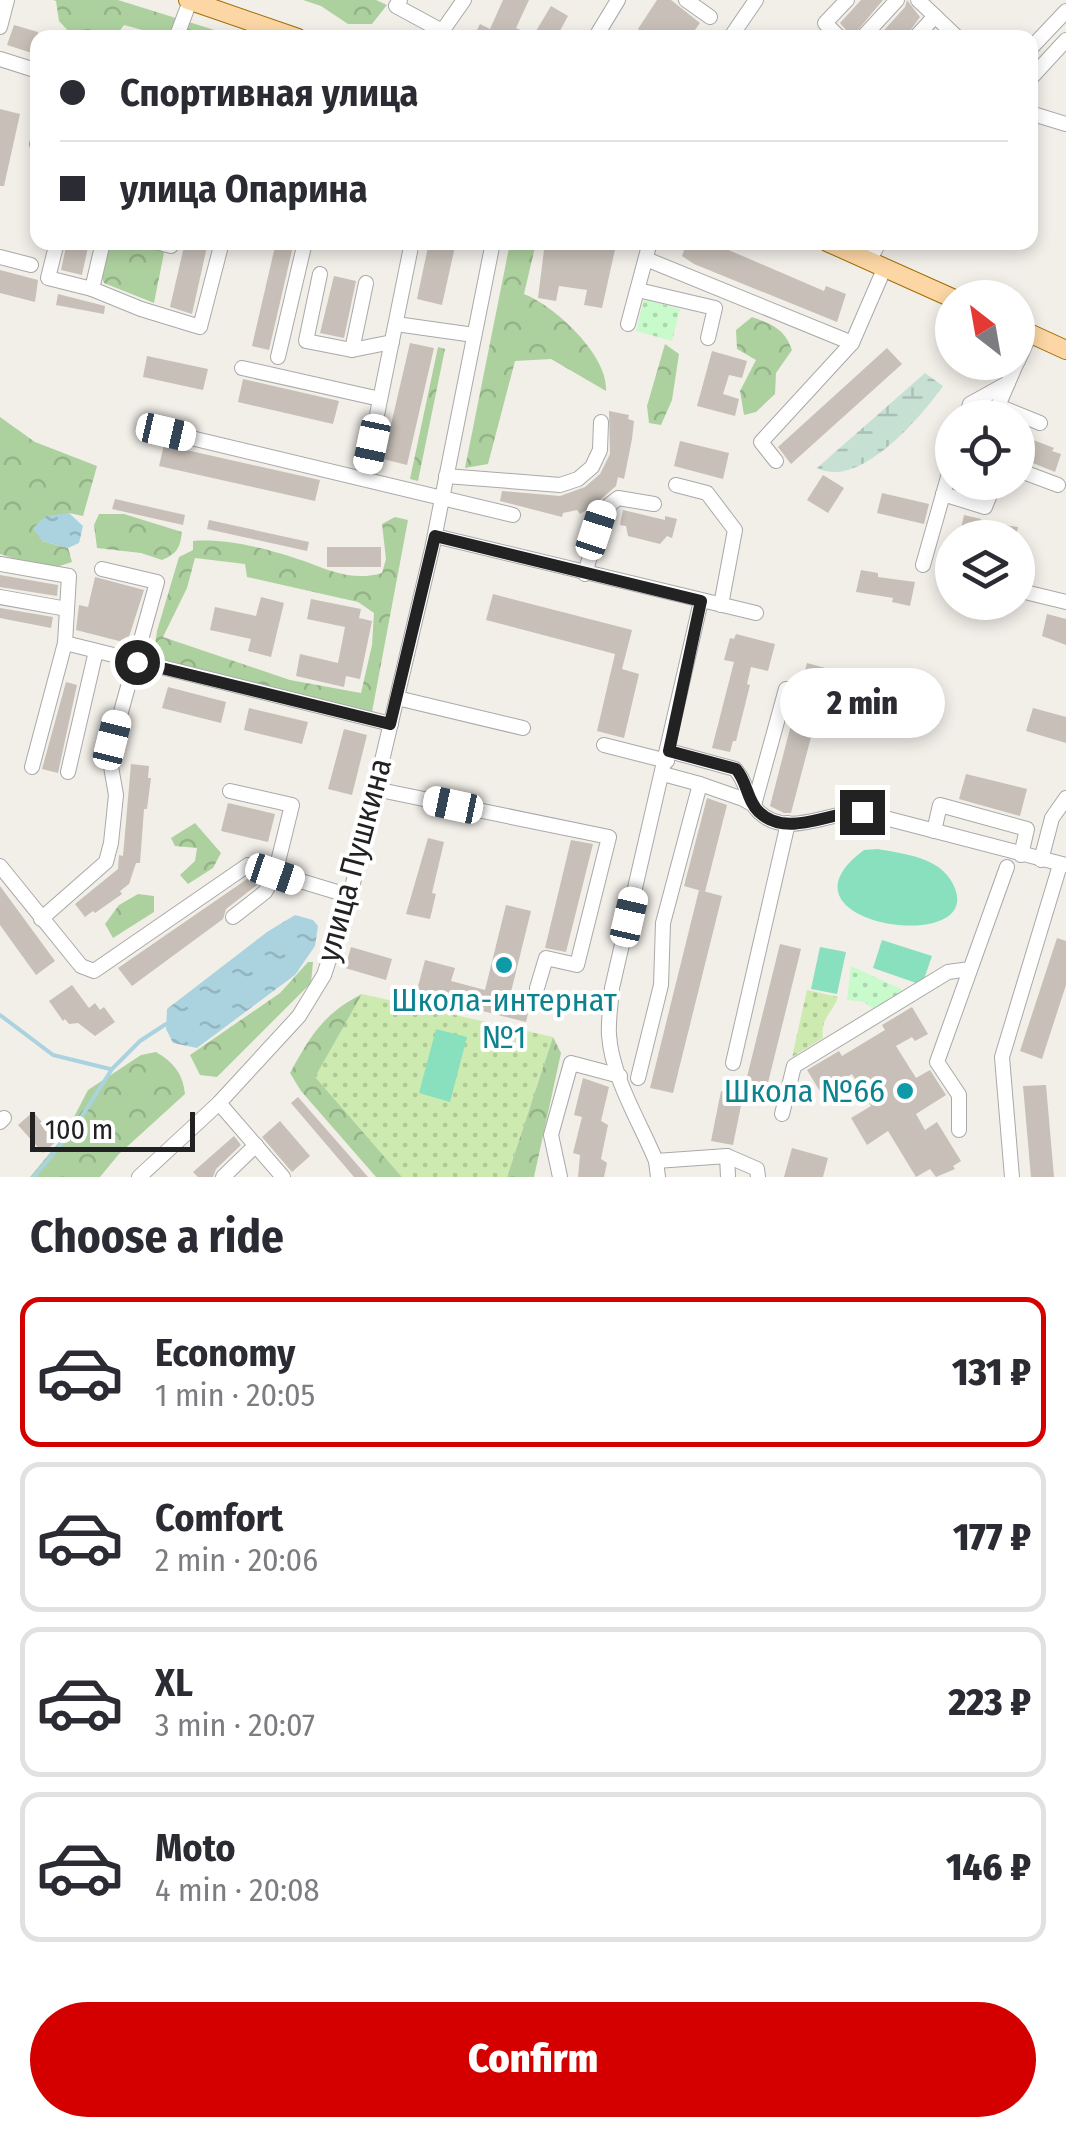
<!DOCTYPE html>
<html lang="en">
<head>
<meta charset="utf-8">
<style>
	body { margin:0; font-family:"Fira Sans Condensed",sans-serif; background:#f2f2f3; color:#2b2b33; height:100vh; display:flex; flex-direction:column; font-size:38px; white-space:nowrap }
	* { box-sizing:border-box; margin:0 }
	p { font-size:32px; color:#7c7c81 }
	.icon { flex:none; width:55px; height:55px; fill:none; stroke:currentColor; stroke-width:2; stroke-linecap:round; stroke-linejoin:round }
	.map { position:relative; height:1177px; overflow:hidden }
	.drawer { display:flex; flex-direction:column; background:#fff; flex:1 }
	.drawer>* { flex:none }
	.hud { position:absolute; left:30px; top:30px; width:1008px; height:220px; border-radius:20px; box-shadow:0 5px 15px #0003; display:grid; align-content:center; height:220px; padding:0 30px; background:#fff }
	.needle { width:65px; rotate:329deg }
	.controls { position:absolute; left:935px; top:280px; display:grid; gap:20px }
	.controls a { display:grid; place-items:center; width:100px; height:100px; border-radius:50%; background:#fff; box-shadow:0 5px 15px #0003; font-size:50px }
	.scale { position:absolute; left:30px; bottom:25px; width:165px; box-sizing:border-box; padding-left:10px; border:5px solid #222; border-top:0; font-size:28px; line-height:35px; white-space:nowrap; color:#222; -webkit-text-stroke:8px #fff; paint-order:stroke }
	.end { position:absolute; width:45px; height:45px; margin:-22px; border:12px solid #222; background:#fff; box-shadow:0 0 0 5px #fff }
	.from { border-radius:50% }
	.bubble { position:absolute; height:70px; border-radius:35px; background:#fff; box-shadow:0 5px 15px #0003; font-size:32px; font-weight:800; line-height:70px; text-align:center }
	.car { position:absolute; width:30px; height:60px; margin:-30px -15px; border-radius:12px; box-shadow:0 0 8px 2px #0007; background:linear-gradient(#fff 24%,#345 0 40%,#fff 0 76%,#345 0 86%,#fff 0) }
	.hud b { display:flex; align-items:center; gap:35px; height:95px; font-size:38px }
	.hud b+b { border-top:2px solid #e1e1e2 }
	.hud i { width:25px; height:25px; background:#2b2b33 }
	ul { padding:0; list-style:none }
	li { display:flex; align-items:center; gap:30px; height:150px; margin:0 20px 15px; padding:0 10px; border:5px solid #e1e1e2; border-radius:20px }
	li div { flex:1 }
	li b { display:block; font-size:38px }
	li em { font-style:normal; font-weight:800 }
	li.on { border-color:#d40000 }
	li>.icon { width:90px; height:90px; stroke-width:1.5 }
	h2 { padding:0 30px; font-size:45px; line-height:120px }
	.cta { display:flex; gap:20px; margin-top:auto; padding:20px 30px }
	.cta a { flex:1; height:115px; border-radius:60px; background:#d40000; color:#fff; font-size:40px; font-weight:800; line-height:115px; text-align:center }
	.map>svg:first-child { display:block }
</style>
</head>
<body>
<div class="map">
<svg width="1066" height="1177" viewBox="0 0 1066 1177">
	<defs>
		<pattern id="grass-dots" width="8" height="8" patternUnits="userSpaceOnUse" patternTransform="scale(2.5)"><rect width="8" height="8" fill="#cdebb0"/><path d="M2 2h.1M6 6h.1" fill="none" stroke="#b0c997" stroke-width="1.8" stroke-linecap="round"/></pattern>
		<pattern id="forest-crowns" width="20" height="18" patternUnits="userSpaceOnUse" patternTransform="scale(2.5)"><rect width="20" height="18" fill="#add19e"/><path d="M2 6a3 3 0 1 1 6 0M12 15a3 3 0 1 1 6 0" fill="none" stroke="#95b388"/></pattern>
		<pattern id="wetland-marsh" width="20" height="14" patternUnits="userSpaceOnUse" patternTransform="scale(2.5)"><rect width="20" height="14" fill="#c6e0d4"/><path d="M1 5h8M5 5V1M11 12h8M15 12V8" fill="none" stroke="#aac0b6"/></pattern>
		<pattern id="park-dots" width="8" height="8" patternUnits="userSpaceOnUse" patternTransform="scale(2.5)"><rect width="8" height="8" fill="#c8facc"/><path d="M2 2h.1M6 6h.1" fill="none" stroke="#acd6af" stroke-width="1.8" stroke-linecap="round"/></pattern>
		<pattern id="water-ripples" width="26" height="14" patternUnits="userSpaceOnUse" patternTransform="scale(2.5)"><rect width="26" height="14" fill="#aad3df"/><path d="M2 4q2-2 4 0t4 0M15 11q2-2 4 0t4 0" fill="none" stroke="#92b5bf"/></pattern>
	</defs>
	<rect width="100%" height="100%" fill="#f2efe9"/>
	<g fill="url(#grass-dots)">
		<path d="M807,990L838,997C833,1013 820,1018 823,1038L792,1057Z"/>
		<path d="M362,994L553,1037L507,1177H402L314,1077Z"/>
	</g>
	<g fill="url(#forest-crowns)" fill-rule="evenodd">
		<path d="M53,0H118L237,37H169L124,25L115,37H74L59,21L56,1Z"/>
		<path d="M303,0H376L387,5L372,24H348L321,6Z"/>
		<path d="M108,243H153L164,253L154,303L104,283L100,273Z"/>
		<path d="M510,243H536L524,294C555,306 609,356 606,391L551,359L515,361L488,464L465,468Z"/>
		<path d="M752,317C772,324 785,329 792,350L776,373L775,394L756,412L744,415L740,391L756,360L737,349L736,330Z"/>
		<path d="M665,344L679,354L672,400L661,425L649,423L647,406Z"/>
		<path d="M438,347L445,349L418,481L410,479Z"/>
		<path d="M0,417L35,442L97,466L83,516L69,513L42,541L68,548L72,562L47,570L0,554Z"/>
		<path d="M99,514H124L182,532C180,548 177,554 162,560L141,553L97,548L94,525Z"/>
		<path d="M395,517L408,520L372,712L153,659L157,631L179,557L193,550V541C228,538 273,550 307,562C332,572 355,581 382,573L386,559L382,524ZM195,558L245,564L247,577L358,602L374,613L372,645L361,693L290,680L163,637L187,588Z"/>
		<path d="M195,823L221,853L213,868L188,884L180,875L195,861L197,848L175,846L171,838Z"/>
		<path d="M138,894L154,896V912L113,938L105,924L119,905Z"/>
		<path d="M308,962H313L311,983L217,1077L200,1075L190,1055L280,993Z"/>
		<path d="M362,994L315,1077L402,1177H376L301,1091L290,1073C311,1035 323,1014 362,994Z"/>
		<path d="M553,1037L561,1053L534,1177H507Z"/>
		<path d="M156,1052C173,1062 183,1073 185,1094L119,1154L100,1177H30L64,1136L88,1090L141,1055Z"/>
	</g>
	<path fill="url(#wetland-marsh)" d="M925,373L943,386C921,417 859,490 817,468Z"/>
	<g fill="url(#park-dots)">
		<path d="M644,299L680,309L672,341L636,331Z"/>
		<path d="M851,966L901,989L904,995L876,1011L864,1002L847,1000Z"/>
	</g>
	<g fill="#88e0be">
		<path d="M878,849C904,854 940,857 953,884C991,958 762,925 864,850Z"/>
		<path d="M882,940L932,956L922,985L873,968Z"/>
		<path d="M820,947L846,952L837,994L811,989Z"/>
		<path d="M436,1029L467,1037L450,1102L419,1093Z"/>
	</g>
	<g fill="url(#water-ripples)">
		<path d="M69,513L83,526L79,543L68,548L42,541L33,528L46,516Z"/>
		<path d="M295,915L313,920L318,926L315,946L295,975L197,1048L173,1043L166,1029L167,1009L267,932Z"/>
	</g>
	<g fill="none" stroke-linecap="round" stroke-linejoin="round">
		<g stroke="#aad3df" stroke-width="4">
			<path d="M0,1015L53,1055L110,1069"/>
			<path d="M34,1177L75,1127L112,1069L140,1041L166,1024"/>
		</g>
	</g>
	<g fill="#c7bfb8">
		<path d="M503,0H529L516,28L533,36L551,6L568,16L556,38H485L476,32L480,24L490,29Z"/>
		<path d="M657,0H671L700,23L689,38H651L638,29Z"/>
		<path d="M861,0H883L852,37L840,23Z"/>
		<path d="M907,0L920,17L905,38H877L905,7Z"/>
		<path d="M14,25L38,32V55L7,45Z"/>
		<path d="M0,109L20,114L4,186H0Z"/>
		<path d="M67,242H89L82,275L61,270Z"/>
		<path d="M185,242H208L192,314L170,307Z"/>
		<path d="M276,242H294L269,350L252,346Z"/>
		<path d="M429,242H456L442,305L417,299Z"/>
		<path d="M545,242L616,245L602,308L584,305L587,290L559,286L556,301L538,298Z"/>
		<path d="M687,242H710L824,291L826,286L846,294L837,322L694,264L682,256Z"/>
		<path d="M0,270L38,280L35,302L0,293Z"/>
		<path d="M334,276L356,281L344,338L320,333Z"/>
		<path d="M58,294L105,306L104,314L56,305Z"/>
		<path d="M410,343L434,348L407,465L383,459Z"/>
		<path d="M887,348L902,364L791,464L778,447Z"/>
		<path d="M712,351L747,361L742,378L729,375L723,394L739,399L735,416L697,406Z"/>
		<path d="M147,356L208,369L203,390L143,377Z"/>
		<path d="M243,379L339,401L333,424L238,402Z"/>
		<path d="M609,411L629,415L628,419L634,421L632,439L624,479L618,477L616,486L593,506L580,514L577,510L563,513L562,517L500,501L502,491L560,496L585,487L600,474L610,454Z"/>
		<path d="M1023,436L1054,448L1052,451L1061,454L1055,472L1018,457V438L1022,439Z"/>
		<path d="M680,441L729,453L723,479L674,466Z"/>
		<path d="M164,445L320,480L315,501L159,466Z"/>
		<path d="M823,475L844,488L828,513L807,500Z"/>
		<path d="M882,493L929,504L924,524L877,513Z"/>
		<path d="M115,499L185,515L183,525L112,509Z"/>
		<path d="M623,510L665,520V516L677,519L672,538L667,536L660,544L628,536L626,526L620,525Z"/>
		<path d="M964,515L981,519V522L1018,527L1016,538H959Z"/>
		<path d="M209,520L309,542L307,551L207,529Z"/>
		<rect x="327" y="547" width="54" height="20"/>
		<path d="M861,570L878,573V577L915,582L910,606L892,602L893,598L856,592Z"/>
		<path d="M0,575L58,585L57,596L0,587Z"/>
		<path d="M95,577L144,590L127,643L76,630L79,605L88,607Z"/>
		<path d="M493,594L632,630L622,669L639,674L624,738L597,731L615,654L486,620Z"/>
		<path d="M261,597L284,603L271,657L248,651L251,639L210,630L215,607L256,616Z"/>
		<path d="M311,599L361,609L359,618L372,621L360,679L346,676L344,687L296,676L300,654L338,663L345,627L307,619Z"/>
		<path d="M0,608L53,617L51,628L0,618Z"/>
		<path d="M1047,614L1066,619V645L1042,636Z"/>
		<path d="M736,634L775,644L768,671L751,667L747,684L750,685L736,741H733L730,752L712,748L734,662L724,660L730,638L734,639Z"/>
		<path d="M807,663L829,669L791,813H784L770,806Z"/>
		<path d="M66,682L77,685L58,773L42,769Z"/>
		<path d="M168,687L226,702L221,723L162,708Z"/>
		<path d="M249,708L308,722L302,744L244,730Z"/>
		<path d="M1033,708L1066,717V743L1026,731Z"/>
		<path d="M344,729L367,735L352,795L328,789Z"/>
		<path d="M131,764L149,766L148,778H151L147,809H144L140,863H136L129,884L120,891L122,894L95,913L93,911L85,917L75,904L118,869L119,855L123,856Z"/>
		<path d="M966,774L1027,789L1020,816L959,799Z"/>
		<path d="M707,798L727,805L705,892L684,886Z"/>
		<path d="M228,803L275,814L268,842L221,831Z"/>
		<path d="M428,838L444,842L432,893L436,894L430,919L406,914Z"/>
		<path d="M571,840L593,844L566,952L545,948Z"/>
		<path d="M250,877L255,878L257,885L226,909L223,919L132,986L118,968Z"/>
		<path d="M0,886L55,961L36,975L0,925Z"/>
		<path d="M699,890L722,896L673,1093L650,1088Z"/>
		<path d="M506,905L531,911L510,996L531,1001L526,1022L416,994L425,960L455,968L451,981L485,990Z"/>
		<path d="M1057,938L1066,941V985L1042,1059L1020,1051Z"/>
		<path d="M780,944L801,949L764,1099L743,1093Z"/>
		<path d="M351,947L392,959L386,980L345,968Z"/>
		<path d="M72,985L89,1008L95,1003L100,1010L104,1007L115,1022L95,1036L78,1023L69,1024L65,1019L63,1021L49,1001Z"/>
		<path d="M912,1007L928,1034L915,1041L912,1037L896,1046L916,1078L930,1070L946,1095L916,1114L925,1130L937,1122L961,1161L953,1166L955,1169L936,1177L930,1169L916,1177L888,1131L867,1145L851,1118L871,1106L852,1074L835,1084L838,1089L824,1098L807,1070L839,1051L842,1056L885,1030L882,1025Z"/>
		<path d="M583,1078L609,1087L601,1121L608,1125L601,1159L607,1163L604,1177H578L580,1155L573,1153L582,1117L574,1115Z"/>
		<path d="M1046,1085L1054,1177H1031L1023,1086Z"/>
		<path d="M721,1091L743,1096L733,1145L711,1141Z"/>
		<path d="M298,1097L368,1177H354L291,1103Z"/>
		<path d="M33,1112L58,1140L43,1153L18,1125Z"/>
		<path d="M280,1121L310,1156L292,1172L262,1137Z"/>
		<path d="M234,1136L241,1145L216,1169L213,1177H198L193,1172Z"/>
		<path d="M792,1148L828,1158L823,1177H784Z"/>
	</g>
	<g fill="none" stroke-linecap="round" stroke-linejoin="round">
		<defs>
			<g id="minor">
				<path d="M400,0L396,6L442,31"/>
				<path d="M686,0L710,17"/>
				<path d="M918,0L958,38"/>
				<path d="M0,27L7,0"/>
				<path d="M438,37L464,0"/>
				<path d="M176,38L190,1"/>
				<path d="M595,38L618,0"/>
				<path d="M730,38L756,0"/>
				<path d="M840,38L825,23L847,0"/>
				<path d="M862,38L897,0"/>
				<path d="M915,38L935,16"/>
				<path d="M1030,49L1066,11"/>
				<path d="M0,59L38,71"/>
				<path d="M1030,79L1066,40"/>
				<path d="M1030,113L1066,124"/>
				<path d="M37,144L38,142"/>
				<path d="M57,242L48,278L92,289"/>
				<path d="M103,242L92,289L141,309L200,327L222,242"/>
				<path d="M156,242L171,246"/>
				<path d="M0,257L31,265"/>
				<path d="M646,259L852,343"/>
				<path d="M870,260L879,242"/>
				<path d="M320,274L306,341L352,350L392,342"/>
				<path d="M638,290L715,308L708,338"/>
				<path d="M396,324L474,335"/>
				<path d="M628,324L650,242"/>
				<path d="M352,350L366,283"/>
				<path d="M278,357L305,242"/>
				<path d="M1018,361L1030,334"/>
				<path d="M1017,362L998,406L1040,423"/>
				<path d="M242,368L380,399"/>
				<path d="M966,418L970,404L1008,383"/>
				<path d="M166,432L513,515"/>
				<path d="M776,461L761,442L852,343L885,267"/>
				<path d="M1018,470L1058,485"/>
				<path d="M446,476L560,485L578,479L592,467L600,450L601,422"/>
				<path d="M364,479L412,242"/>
				<path d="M676,485L707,493L735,530L721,605"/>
				<path d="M943,494L985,507L995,482"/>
				<path d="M435,536L756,613"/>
				<path d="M0,564L69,576L65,643L32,767"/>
				<path d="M923,565L952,463"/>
				<path d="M585,574L603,510L618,498L654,504"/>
				<path d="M1029,593L1066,602"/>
				<path d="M0,597L67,609"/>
				<path d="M65,643L391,724"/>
				<path d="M397,698L523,728"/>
				<path d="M604,745L667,761"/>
				<path d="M669,751L735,769C747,781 747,801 759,812C787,839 830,811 862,812L1066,865"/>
				<path d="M68,772L96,651"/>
				<path d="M700,784L743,799L754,805L786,689"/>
				<path d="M375,789L609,837L577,965L546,958L537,988"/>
				<path d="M230,791L292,805L275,874L265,892L233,917"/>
				<path d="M934,831L940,805L1027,829L1021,855"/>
				<path d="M1041,860L1052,818L1066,798"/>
				<path d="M0,866L81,966L94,971L248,865L350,896"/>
				<path d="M41,919L106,862L111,843L116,795L109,755L157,582L102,569"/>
				<path d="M733,1063L788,823"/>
				<path d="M638,1078L661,985L663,923L700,784L663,774"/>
				<path d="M219,1103L283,1177"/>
				<path d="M782,1114L794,1066L948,972L970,969"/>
				<path d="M0,1122L4,1118"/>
				<path d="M959,1130V1095L937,1062L1007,867"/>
				<path d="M727,1156L757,1169L758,1177"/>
				<path d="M656,1161L727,1156L728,1177"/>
				<path d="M139,1177L219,1103L299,1016L324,975L350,896L432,549L493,242"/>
				<path d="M223,1177L256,1145"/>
				<path d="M560,1177L551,1135L571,1063L620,1076"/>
				<path d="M658,1177L656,1161C640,1122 612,1078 609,1035C608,1019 611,1004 612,988L701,601"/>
				<path d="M1012,1177L1002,1057L1060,865"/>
			</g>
			<g id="major">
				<path d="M188,0L298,38"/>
				<path d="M827,242L952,298"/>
				<path d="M1018,328L1066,350"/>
			</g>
		</defs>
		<use href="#minor" stroke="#a9a9a9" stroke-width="16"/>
		<use href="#major" stroke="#a06b00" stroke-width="20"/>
		<use href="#minor" stroke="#fff" stroke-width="14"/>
		<use href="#major" stroke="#fcd6a4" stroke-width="18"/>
	</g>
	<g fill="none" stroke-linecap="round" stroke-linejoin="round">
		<path stroke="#222" stroke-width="12" d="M137,662L390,724L435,536L701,601L669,751L736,769C747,781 747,801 759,812C787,839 830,811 862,812"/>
	</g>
	<g fill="#0f9aa8" stroke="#fff" stroke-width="4">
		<circle cx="504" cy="965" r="10"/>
		<circle cx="905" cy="1091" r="10"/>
	</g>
	<g text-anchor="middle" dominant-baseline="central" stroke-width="8" stroke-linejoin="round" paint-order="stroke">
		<g font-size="32" fill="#222" stroke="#fff">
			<text transform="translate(354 860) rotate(-75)">улица Пушкина</text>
		</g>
		<g font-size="32" fill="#0d838f" stroke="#fff">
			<text x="504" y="1000">Школа-интернат<tspan x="504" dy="37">№1</tspan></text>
			<text x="885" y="1091" text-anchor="end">Школа №66</text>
		</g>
	</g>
</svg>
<div class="controls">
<a><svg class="needle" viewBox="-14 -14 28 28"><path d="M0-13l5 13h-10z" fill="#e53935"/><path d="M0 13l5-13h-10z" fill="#7c7c81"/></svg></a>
<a><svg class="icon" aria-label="locate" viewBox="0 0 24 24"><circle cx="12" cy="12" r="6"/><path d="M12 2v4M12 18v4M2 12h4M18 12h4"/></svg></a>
<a><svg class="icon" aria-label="layers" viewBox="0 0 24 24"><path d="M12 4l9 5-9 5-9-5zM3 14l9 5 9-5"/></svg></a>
</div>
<div class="scale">100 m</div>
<i class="end from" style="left:137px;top:662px"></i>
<i class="end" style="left:862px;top:812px"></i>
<div class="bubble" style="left:780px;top:668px;width:165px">2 min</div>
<i class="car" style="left:166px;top:432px;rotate:103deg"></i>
<i class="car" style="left:372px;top:444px;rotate:192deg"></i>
<i class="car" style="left:596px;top:530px;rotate:18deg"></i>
<i class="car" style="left:112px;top:740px;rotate:14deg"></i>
<i class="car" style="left:453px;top:805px;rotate:282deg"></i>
<i class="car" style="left:275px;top:874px;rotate:109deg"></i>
<i class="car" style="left:629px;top:917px;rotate:13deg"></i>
<div class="hud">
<b><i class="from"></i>Спортивная улица</b>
<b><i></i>улица Опарина</b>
</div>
</div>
<section class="drawer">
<h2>Choose a ride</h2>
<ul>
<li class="on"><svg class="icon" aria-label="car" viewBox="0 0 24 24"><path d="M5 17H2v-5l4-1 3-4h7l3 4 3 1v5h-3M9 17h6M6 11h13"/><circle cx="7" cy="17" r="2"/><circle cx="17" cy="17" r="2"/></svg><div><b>Economy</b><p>1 min · 20:05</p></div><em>131 ₽</em></li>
<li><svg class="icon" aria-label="car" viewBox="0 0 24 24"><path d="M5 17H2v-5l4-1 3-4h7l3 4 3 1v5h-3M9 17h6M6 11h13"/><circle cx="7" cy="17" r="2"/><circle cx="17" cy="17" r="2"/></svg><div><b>Comfort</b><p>2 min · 20:06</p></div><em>177 ₽</em></li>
<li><svg class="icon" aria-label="car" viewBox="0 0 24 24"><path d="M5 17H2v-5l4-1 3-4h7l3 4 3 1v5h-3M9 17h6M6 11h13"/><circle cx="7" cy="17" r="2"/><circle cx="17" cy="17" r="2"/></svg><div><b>XL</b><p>3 min · 20:07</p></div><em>223 ₽</em></li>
<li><svg class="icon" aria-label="car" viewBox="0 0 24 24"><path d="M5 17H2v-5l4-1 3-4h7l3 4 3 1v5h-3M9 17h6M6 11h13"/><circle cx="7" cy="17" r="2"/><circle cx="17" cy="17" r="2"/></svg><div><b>Moto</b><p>4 min · 20:08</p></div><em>146 ₽</em></li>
</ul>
<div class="cta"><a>Confirm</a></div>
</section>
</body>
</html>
